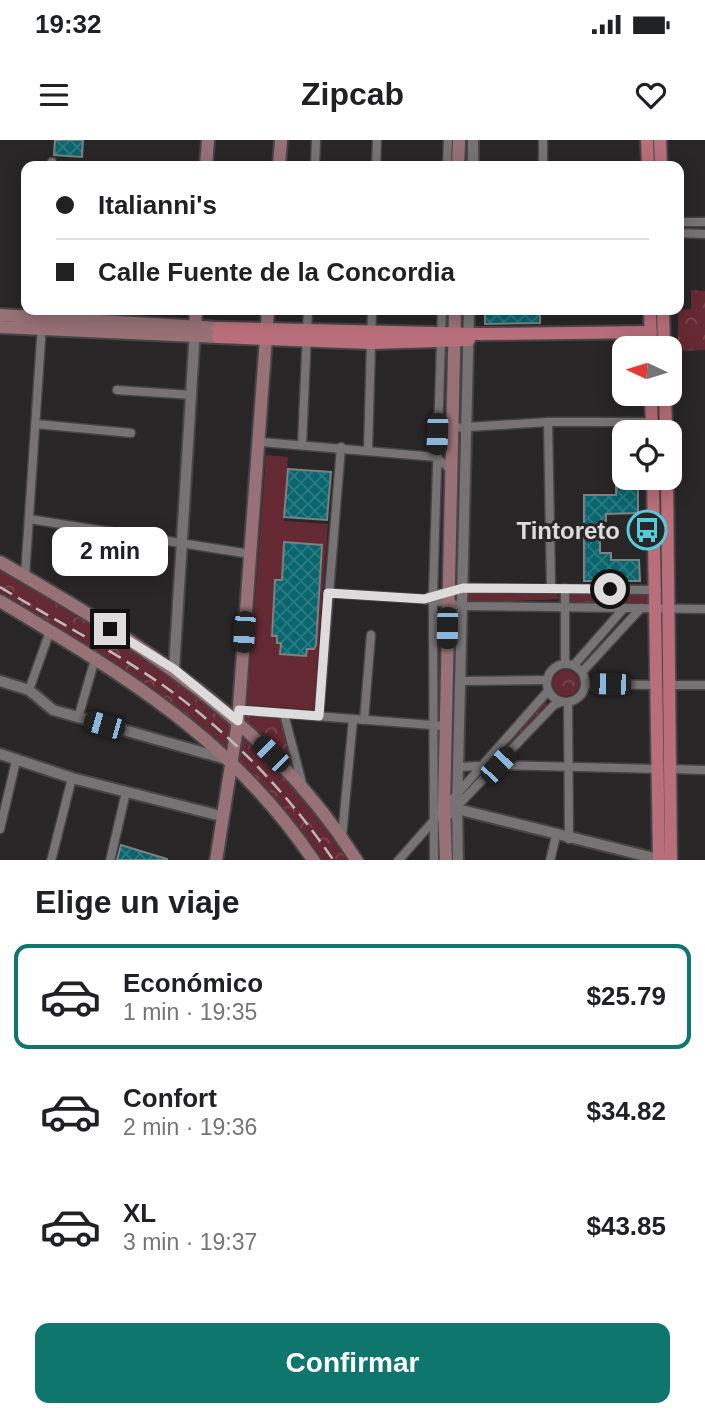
<!DOCTYPE html>
<html lang="es">
<head>
<meta charset="utf-8">
<style>
	body { margin:0; font-family:Helvetica,sans-serif; background:#f2f2f2; color:#202124; height:100vh; display:flex; flex-direction:column; font-size:26px; white-space:nowrap }
	* { box-sizing:border-box; margin:0 }
	p { font-size:23px; color:#757577 }
	.icon { flex:none; width:38px; height:38px; fill:none; stroke:currentColor; stroke-width:2; stroke-linecap:round; stroke-linejoin:round }
	.map { position:relative; height:720px; overflow:hidden }
	.details { display:flex; flex-direction:column; background:#fff; flex:1 }
	.details>* { flex:none }
	.guide { position:absolute; left:21px; top:21px; width:663px; height:154px; border-radius:14px; box-shadow:0 4px 18px #0003; display:grid; align-content:center; height:154px; padding:0 35px; background:#fff }
	.needle { width:46px; rotate:274deg }
	.tools { position:absolute; left:612px; top:196px; display:grid; gap:14px }
	.tools a { display:grid; place-items:center; width:70px; height:70px; border-radius:14px; background:#fff; box-shadow:0 4px 18px #0003; font-size:35px }
	.end { position:absolute; width:32px; height:32px; margin:-16px; border:9px solid #dddbdb; background:#111; box-shadow:0 0 0 4px #111 }
	.from { border-radius:50% }
	.bubble { position:absolute; height:49px; border-radius:14px; background:#fff; box-shadow:0 4px 18px #0003; font-size:23px; font-weight:800; line-height:49px; text-align:center }
	.car { position:absolute; width:21px; height:42px; margin:-21px -10px; border-radius:9px; box-shadow:0 0 5px 2px #0007; background:linear-gradient(#222 24%,#8ab4d8 0 40%,#222 0 76%,#8ab4d8 0 86%,#222 0) }
	.guide b { display:flex; align-items:center; gap:24px; height:66px; font-size:26px }
	.guide b+b { border-top:2px solid #e0e0e0 }
	.guide i { width:18px; height:18px; background:#202124 }
	ul { padding:0; list-style:none }
	li { display:flex; align-items:center; gap:21px; height:105px; margin:0 14px 10px; padding:0 21px; border:4px solid transparent; border-radius:14px }
	li div { flex:1 }
	li b { display:block; font-size:26px }
	li em { font-style:normal; font-weight:800 }
	li.current { border-color:#0f766e }
	li>.icon { width:63px; height:63px; stroke-width:1.5 }
	h2 { padding:0 35px; font-size:32px; line-height:84px }
	.action { display:flex; gap:14px; margin-top:auto; padding:14px 35px }
	.action a { flex:1; height:80px; border-radius:14px; background:#0f766e; color:#fff; font-size:28px; font-weight:800; line-height:80px; text-align:center }
	.status { display:flex; justify-content:space-between; align-items:center; height:49px; padding:0 35px; background:#fff; direction:ltr }
	.status svg { height:19px; fill:currentColor }
	header { display:flex; justify-content:space-between; align-items:center; height:91px; padding:0 35px; background:#fff; font-size:32px; font-weight:800 }
	.map>svg:first-child { display:block }
</style>
</head>
<body>
<div class="status"><b>19:32</b><svg viewBox="0 0 49 12"><path d="M0 12V9h3v3zM5 12V6h3v6zM10 12V3h3v9zM15 12V0h3v12zM26 1h20v11H26zM47 4h2v5h-2z"/></svg></div>
<header><svg class="icon" aria-label="menu" viewBox="0 0 24 24"><path d="M4 6h16M4 12h16M4 18h16"/></svg>Zipcab<svg class="icon" aria-label="heart" viewBox="0 0 24 24"><path d="M12 20l-8-8c-3-5 5-10 8-4 3-6 11-1 8 4z"/></svg></header>
<div class="map">
<svg width="705" height="721" viewBox="0 0 705 721">
	<defs>
		<pattern id="park-crowns" width="20" height="18" patternUnits="userSpaceOnUse" patternTransform="scale(1.75)"><rect width="20" height="18" fill="#642932"/><path d="M2 6a3 3 0 1 1 6 0M12 15a3 3 0 1 1 6 0" fill="none" stroke="#7a474f"/></pattern>
		<pattern id="building-cross-hatch" width="8" height="8" patternUnits="userSpaceOnUse" patternTransform="scale(1.75)"><rect width="8" height="8" fill="#09656e"/><path d="M0 0l8 8M0 8l8-8" fill="none" stroke="#2c7a82"/></pattern>
	</defs>
	<rect width="100%" height="100%" fill="#292627"/>
	<path fill="#642932" d="M266,315L288,317L284,381L328,384L314,570L247,565Z"/>
	<g fill="url(#park-crowns)">
		<path d="M691,150L705,151V210L678,211V170L691,169Z"/>
		<path d="M0,425L175,534L231,579L228,613L125,530L0,454Z"/>
		<path d="M469,451L556,453L560,459L468,463L465,461Z"/>
		<path d="M570,453L643,454L649,456V462L639,465L572,464L567,462Z"/>
		<circle cx="566" cy="543" r="13"/>
		<path d="M544,561L548,566L495,622L489,621Z"/>
		<path d="M241,575L281,579L297,635L241,581Z"/>
		<path d="M245,591L356,720H318L238,624L240,597Z"/>
	</g>
	<g fill="url(#building-cross-hatch)" stroke="#7c8080" stroke-width="2">
		<path d="M55,0H83L82,17L54,15Z"/>
		<path d="M485,170H540V183L485,184Z"/>
		<path d="M288,329L331,332L327,380L284,377Z"/>
		<path d="M616,339H638V373L606,374V381H600V413H611V420H639L640,441H584V355H616Z"/>
		<path d="M284,402L322,405L316,505L314,509H307L306,516L280,514L281,503H277V496H272L275,440H282Z"/>
		<path d="M121,705L167,719V720H117Z"/>
	</g>
	<g fill="none" stroke-linecap="round" stroke-linejoin="round">
		<defs>
			<g id="minor">
				<path d="M51,26L52,22"/>
				<path d="M315,26L316,0"/>
				<path d="M376,26L377,0"/>
				<path d="M447,26L448,0"/>
				<path d="M543,26V0"/>
				<path d="M679,82H705"/>
				<path d="M679,93L705,94"/>
				<path d="M117,250L192,255"/>
				<path d="M548,282L551,447"/>
				<path d="M36,284L131,293"/>
				<path d="M452,288L548,282H652"/>
				<path d="M261,302L436,317L451,330"/>
				<path d="M302,305L308,170"/>
				<path d="M368,309L372,170"/>
				<path d="M29,379L250,414"/>
				<path d="M25,436L43,170"/>
				<path d="M565,448V524"/>
				<path d="M328,453L424,459L462,466L705,469"/>
				<path d="M430,456L463,448L657,450"/>
				<circle cx="566" cy="543" r="19"/>
				<path d="M574,525L624,468"/>
				<path d="M582,532L641,468"/>
				<path d="M460,541L547,540"/>
				<path d="M586,544L657,545"/>
				<path d="M670,545H705"/>
				<path d="M29,550L50,491"/>
				<path d="M568,563L569,699"/>
				<path d="M239,570L445,586"/>
				<path d="M284,574L303,647"/>
				<path d="M319,576L341,307"/>
				<path d="M78,578L95,519"/>
				<path d="M364,580L371,495"/>
				<path d="M459,627L498,625L658,629"/>
				<path d="M671,629L705,630"/>
				<path d="M443,681L554,565L561,562"/>
				<path d="M0,689L16,621"/>
				<path d="M342,697L353,579"/>
				<path d="M51,721L72,638"/>
				<path d="M110,721L126,652"/>
				<path d="M398,721L548,551"/>
				<path d="M434,721L433,455L442,170"/>
				<path d="M550,721L556,696"/>
			</g>
			<g id="tertiary">
				<path d="M473,26V0"/>
				<path d="M174,529L195,190"/>
				<path d="M0,541L29,550L53,570L226,619"/>
				<path d="M0,614L72,638L221,676"/>
				<path d="M457,669L666,721"/>
				<path d="M458,721L457,669L469,170"/>
			</g>
			<g id="secondary">
				<path d="M206,26L208,0"/>
				<path d="M279,26L281,0"/>
				<path d="M458,26L459,0"/>
				<path d="M0,175L218,188"/>
				<path d="M0,187L218,197"/>
				<path d="M195,187L196,170"/>
				<path d="M0,422C139,502 269,582 357,721"/>
				<path d="M0,461C124,535 231,598 314,721"/>
				<path d="M216,721L238,581L268,170"/>
				<path d="M446,721L444,667L455,170"/>
			</g>
			<g id="primary">
				<path d="M647,0L648,26"/>
				<path d="M660,0L661,26"/>
				<path d="M650,170L651,208"/>
				<path d="M663,170L664,208"/>
				<path d="M218,188L479,194L651,192"/>
				<path d="M218,197L371,203L469,200"/>
				<path d="M651,254L652,292"/>
				<path d="M665,254L666,292"/>
				<path d="M653,338L659,721"/>
				<path d="M667,338L671,721"/>
			</g>
		</defs>
		<use href="#minor" stroke="#474445" stroke-width="11"/>
		<use href="#tertiary" stroke="#474445" stroke-width="14"/>
		<use href="#secondary" stroke="#474445" stroke-width="16"/>
		<use href="#primary" stroke="#474445" stroke-width="16"/>
		<use href="#minor" stroke="#777374" stroke-width="8"/>
		<use href="#tertiary" stroke="#777374" stroke-width="10"/>
		<use href="#secondary" stroke="#987177" stroke-width="12"/>
		<use href="#primary" stroke="#b96f7b" stroke-width="12"/>
		<path stroke="#bcbaba" stroke-width="2.5" stroke-dasharray="14 7" stroke-linecap="butt" d="M0,447C54,480 112,510 164,546C230,593 288,653 334,721"/>
	</g>
	<g fill="none" stroke-linecap="round" stroke-linejoin="round">
		<path stroke="#dddbdb" stroke-width="9" d="M110,489L174,529L238,581L239,570L319,576L328,453L424,459L463,448L610,449"/>
	</g>
	<defs>
		<symbol id="bus-ring" viewBox="-11 -11 22 22"><circle r="9.5" fill="#292627" stroke="#53cbda" stroke-width="1.5"/><path d="M-5-6H5V4H4V6H2V4H-2V6H-4V4H-5ZM-3.5-4V0h7V-4ZM-3.5 1.2v1.5H-2V1.2ZM2 1.2v1.5H3.5V1.2Z" fill="#53cbda"/></symbol>
	</defs>
	<g fill-rule="evenodd">
		<use href="#bus-ring" x="625" y="368" width="44" height="44"/>
	</g>
	<g text-anchor="middle" dominant-baseline="central" stroke-width="6" stroke-linejoin="round" paint-order="stroke">
		<g font-size="24" font-weight="bold" fill="#dddbdb" stroke="#292627" text-anchor="end">
			<text x="620" y="390">Tintoreto</text>
		</g>
	</g>
</svg>
<div class="tools">
<a><svg class="needle" viewBox="-14 -14 28 28"><path d="M0-13l5 13h-10z" fill="#e53935"/><path d="M0 13l5-13h-10z" fill="#757577"/></svg></a>
<a><svg class="icon" aria-label="locate" viewBox="0 0 24 24"><circle cx="12" cy="12" r="6"/><path d="M12 2v4M12 18v4M2 12h4M18 12h4"/></svg></a>
</div>
<i class="end from" style="left:610px;top:449px"></i>
<i class="end" style="left:110px;top:489px"></i>
<div class="bubble" style="left:52px;top:387px;width:116px">2 min</div>
<i class="car" style="left:437px;top:294px;rotate:182deg"></i>
<i class="car" style="left:447px;top:488px;rotate:181deg"></i>
<i class="car" style="left:244px;top:492px;rotate:184deg"></i>
<i class="car" style="left:610px;top:544px;rotate:271deg"></i>
<i class="car" style="left:104px;top:585px;rotate:286deg"></i>
<i class="car" style="left:271px;top:614px;rotate:315deg"></i>
<i class="car" style="left:498px;top:625px;rotate:43deg"></i>
<div class="guide">
<b><i class="from"></i>Italianni's</b>
<b><i></i>Calle Fuente de la Concordia</b>
</div>
</div>
<section class="details">
<h2>Elige un viaje</h2>
<ul>
<li class="current"><svg class="icon" aria-label="car" viewBox="0 0 24 24"><path d="M5 17H2v-5l4-1 3-4h7l3 4 3 1v5h-3M9 17h6M6 11h13"/><circle cx="7" cy="17" r="2"/><circle cx="17" cy="17" r="2"/></svg><div><b>Económico</b><p>1 min · 19:35</p></div><em>$25.79</em></li>
<li><svg class="icon" aria-label="car" viewBox="0 0 24 24"><path d="M5 17H2v-5l4-1 3-4h7l3 4 3 1v5h-3M9 17h6M6 11h13"/><circle cx="7" cy="17" r="2"/><circle cx="17" cy="17" r="2"/></svg><div><b>Confort</b><p>2 min · 19:36</p></div><em>$34.82</em></li>
<li><svg class="icon" aria-label="car" viewBox="0 0 24 24"><path d="M5 17H2v-5l4-1 3-4h7l3 4 3 1v5h-3M9 17h6M6 11h13"/><circle cx="7" cy="17" r="2"/><circle cx="17" cy="17" r="2"/></svg><div><b>XL</b><p>3 min · 19:37</p></div><em>$43.85</em></li>
</ul>
<div class="action"><a>Confirmar</a></div>
</section>
</body>
</html>
